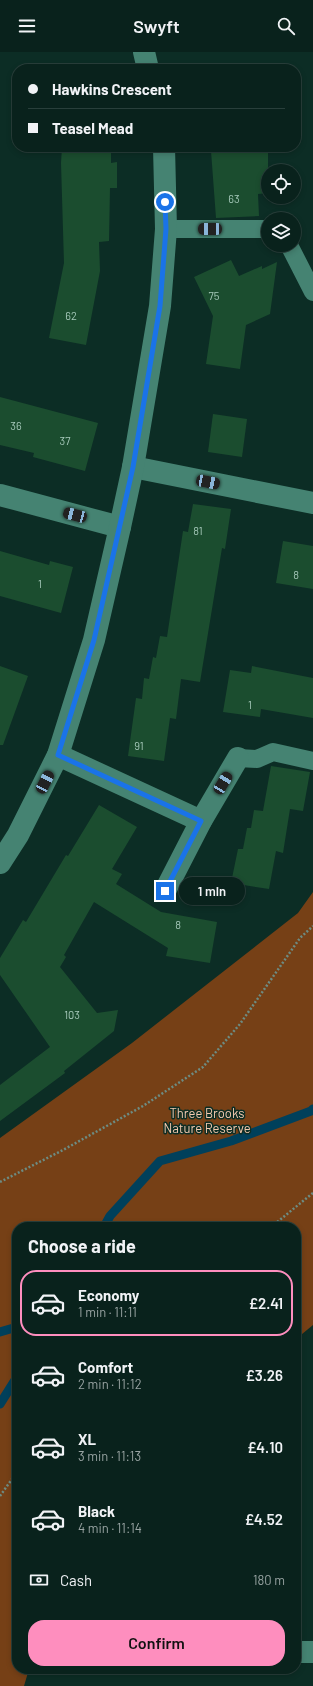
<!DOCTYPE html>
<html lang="en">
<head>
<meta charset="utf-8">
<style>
	body { margin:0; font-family:Barlow,sans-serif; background:#122a25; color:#f1f3f6; height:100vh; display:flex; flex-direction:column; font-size:15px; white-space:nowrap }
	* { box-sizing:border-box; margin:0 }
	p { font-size:13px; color:#99a4a3 }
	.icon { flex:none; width:22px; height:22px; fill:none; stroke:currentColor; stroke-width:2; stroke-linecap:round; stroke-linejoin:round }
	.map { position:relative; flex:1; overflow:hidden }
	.panel { position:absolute; left:12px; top:1170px; width:289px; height:452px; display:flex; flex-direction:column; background:#09221c; border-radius:16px; box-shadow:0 2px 6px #0003,0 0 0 1px #293f3b }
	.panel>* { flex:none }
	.top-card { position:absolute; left:12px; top:12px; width:289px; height:88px; border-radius:16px; box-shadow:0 2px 6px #0003,0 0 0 1px #293f3b; display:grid; align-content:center; height:88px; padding:0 16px; background:#09221c }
	.fabs { position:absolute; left:261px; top:112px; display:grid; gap:8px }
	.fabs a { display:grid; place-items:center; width:40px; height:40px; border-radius:50%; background:#09221c; box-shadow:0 2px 6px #0003,0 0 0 1px #293f3b; font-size:20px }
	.end { position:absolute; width:18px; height:18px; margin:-9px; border:5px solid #1a73e8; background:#fff; box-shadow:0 0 0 2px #fff }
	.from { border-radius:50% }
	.bubble { position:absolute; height:28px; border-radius:14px; background:#09221c; box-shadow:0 2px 6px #0003,0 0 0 1px #293f3b; font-size:13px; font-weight:600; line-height:28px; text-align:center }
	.car { position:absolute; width:12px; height:24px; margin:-12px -6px; border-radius:5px; box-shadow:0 0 3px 1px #0007; background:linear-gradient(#222 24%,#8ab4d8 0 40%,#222 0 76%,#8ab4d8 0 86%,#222 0) }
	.top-card b { display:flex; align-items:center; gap:14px; height:38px; font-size:15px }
	.top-card b+b { border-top:1px solid #293f3b }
	.top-card i { width:10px; height:10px; background:#f1f3f6 }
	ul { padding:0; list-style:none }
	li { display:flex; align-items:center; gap:12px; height:66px; margin:0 8px 6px; padding:0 8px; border:2px solid transparent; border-radius:16px }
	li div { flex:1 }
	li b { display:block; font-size:15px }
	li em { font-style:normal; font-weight:600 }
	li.on { border-color:#fe8ebe }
	li>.icon { width:36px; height:36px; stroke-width:1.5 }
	h2 { padding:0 16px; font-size:18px; line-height:48px }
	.pay { display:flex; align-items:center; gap:10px; height:44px; padding:0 16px; font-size:15px }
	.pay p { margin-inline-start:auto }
	.primary-button { display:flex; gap:8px; margin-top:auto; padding:8px 16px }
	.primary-button a { flex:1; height:46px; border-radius:16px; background:#fe8ebe; color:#111; font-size:16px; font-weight:600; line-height:46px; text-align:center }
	header { display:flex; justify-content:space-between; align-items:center; height:52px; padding:0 16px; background:#09221c; font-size:18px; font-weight:600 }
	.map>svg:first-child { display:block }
</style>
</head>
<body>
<header><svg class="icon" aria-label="menu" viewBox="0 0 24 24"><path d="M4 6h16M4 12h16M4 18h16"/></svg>Swyft<svg class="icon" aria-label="search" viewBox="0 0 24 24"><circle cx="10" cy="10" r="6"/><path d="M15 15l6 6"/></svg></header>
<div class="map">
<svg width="313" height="1634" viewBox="0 0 313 1634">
	<rect width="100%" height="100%" fill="#0c2d25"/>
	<path fill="#764016" d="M313,840V1273L296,1287V1175H17V1617H29L24,1634H0V1086L132,991L298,861Z"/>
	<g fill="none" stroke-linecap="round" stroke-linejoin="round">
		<g stroke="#00405b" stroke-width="9">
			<path d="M104,1175L110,1164L160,1109L231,1089L311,1059L313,1057"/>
			<path d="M0,1280L17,1275"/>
			<path d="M0,1352L17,1325"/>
		</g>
	</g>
	<g fill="#1b4d2f">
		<path d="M62,95H111V111L117,110V136H110L109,189L99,190L100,219L86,293L49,286L64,211L61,111Z"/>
		<path d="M214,95H268V141L258,142L259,164L216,166L211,99H214Z"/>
		<path d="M231,208L239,224L262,214V217L277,210L270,262L246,273L240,317L206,312L213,264L194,225Z"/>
		<path d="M0,345L98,371L85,419L33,405L34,401L0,393Z"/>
		<path d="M213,362L247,367L242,405L208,400Z"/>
		<path d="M193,452L231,457L225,497L222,496L200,630L181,627L176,667L170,666L164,709L128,704L136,646L142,647L144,626L149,627L153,605L156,606L160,584L167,585L183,479L188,480Z"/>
		<path d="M283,489L313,494V537L276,531Z"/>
		<path d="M0,499L49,513L50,509L73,515L61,561L0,544Z"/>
		<path d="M0,614L28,624L3,693H0Z"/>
		<path d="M252,614L313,626V666L261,657L260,665L223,660L230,618L251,621Z"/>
		<path d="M271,714L310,720L303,759L290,757L283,801L276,799L269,837L231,831L238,797H243L247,776H251L254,758L263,759Z"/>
		<path d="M99,753L137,775L112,817L122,822L116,832L161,860L217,870L210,911L166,904L168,896L94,850L64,903L66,905L60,915L97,961L118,958L114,979L64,1019L65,1021L0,1069V1033L50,995L0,923V906L23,868L26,870L66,803L68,804Z"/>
	</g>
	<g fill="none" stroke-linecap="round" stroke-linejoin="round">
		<g stroke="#6d8c83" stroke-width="2.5" stroke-dasharray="2 2" stroke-linecap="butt">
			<path d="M0,1130L63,1098L143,1054L203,1015L240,972L300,886L313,874"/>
			<path d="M271,1175L313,1141"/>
			<path d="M0,1444L17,1420"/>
		</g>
		<g stroke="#458372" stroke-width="18">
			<path d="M166,177H268"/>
			<path d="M289,193L313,240"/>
			<path d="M238,706L257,707L273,700L313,709"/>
		</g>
		<g stroke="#458372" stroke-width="22">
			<path d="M144,0L148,17"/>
			<path d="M133,415L313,451"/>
			<path d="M0,443L120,475"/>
			<path d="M58,703L201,769"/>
			<path d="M0,811L18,783L58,703L94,588L120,475L133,415L160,254L166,177L164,95"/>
			<path d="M165,839L201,769L238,706"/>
			<path d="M296,1600H313"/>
		</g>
	</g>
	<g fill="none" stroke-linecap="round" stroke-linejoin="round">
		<path stroke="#1a73e8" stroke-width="5" d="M165,839L201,769L58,703L94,588L133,415L160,254L166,177L165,150"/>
	</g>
	<g text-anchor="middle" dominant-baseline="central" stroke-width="3" stroke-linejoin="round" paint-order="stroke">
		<g font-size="11" fill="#a6c9ba">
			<text x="234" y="146">63</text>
			<text x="214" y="243">75</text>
			<text x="71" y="263">62</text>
			<text x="16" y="373">36</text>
			<text x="65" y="388">37</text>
			<text x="198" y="478">81</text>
			<text x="296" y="522">8</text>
			<text x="40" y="531">1</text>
			<text x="250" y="652">1</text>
			<text x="139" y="693">91</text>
			<text x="178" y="872">8</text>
			<text x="72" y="962">103</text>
		</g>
		<g font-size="13" fill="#f4c9ae" stroke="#0c2d25">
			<text x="207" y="1061">Three Brooks<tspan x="207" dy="15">Nature Reserve</tspan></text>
		</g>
	</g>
</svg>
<div class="fabs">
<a><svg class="icon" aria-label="locate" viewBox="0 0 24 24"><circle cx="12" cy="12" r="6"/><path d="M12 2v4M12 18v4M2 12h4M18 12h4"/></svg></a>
<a><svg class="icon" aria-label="layers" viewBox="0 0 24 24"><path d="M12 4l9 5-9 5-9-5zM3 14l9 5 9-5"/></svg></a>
</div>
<i class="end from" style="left:165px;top:150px"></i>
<i class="end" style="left:165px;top:839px"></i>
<div class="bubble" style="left:179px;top:825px;width:66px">1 min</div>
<i class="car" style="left:210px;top:177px;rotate:270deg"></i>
<i class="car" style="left:208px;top:430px;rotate:101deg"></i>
<i class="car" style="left:75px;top:463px;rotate:285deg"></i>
<i class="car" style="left:45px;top:730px;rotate:27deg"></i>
<i class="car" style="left:223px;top:731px;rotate:31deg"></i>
<div class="top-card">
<b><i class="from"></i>Hawkins Crescent</b>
<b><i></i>Teasel Mead</b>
</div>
<section class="panel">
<h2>Choose a ride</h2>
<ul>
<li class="on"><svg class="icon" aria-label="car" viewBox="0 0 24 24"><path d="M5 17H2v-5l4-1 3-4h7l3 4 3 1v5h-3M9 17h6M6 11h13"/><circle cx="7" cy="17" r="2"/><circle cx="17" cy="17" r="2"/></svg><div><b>Economy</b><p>1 min · 11:11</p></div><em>£2.41</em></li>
<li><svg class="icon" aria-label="car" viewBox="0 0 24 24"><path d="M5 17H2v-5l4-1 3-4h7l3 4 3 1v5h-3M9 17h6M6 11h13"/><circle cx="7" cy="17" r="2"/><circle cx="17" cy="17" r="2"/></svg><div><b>Comfort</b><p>2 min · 11:12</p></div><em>£3.26</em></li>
<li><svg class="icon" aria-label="car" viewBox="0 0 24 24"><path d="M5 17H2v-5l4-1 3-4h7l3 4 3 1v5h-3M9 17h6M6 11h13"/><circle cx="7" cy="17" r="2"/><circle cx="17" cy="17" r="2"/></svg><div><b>XL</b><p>3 min · 11:13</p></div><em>£4.10</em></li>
<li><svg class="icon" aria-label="car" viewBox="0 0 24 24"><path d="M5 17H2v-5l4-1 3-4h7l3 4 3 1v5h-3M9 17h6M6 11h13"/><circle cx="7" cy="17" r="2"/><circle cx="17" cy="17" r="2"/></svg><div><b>Black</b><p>4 min · 11:14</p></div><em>£4.52</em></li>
</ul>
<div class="pay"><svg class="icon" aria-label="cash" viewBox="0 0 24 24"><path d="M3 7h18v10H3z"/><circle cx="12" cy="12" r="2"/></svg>Cash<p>180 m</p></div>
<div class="primary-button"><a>Confirm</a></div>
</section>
</div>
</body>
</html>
